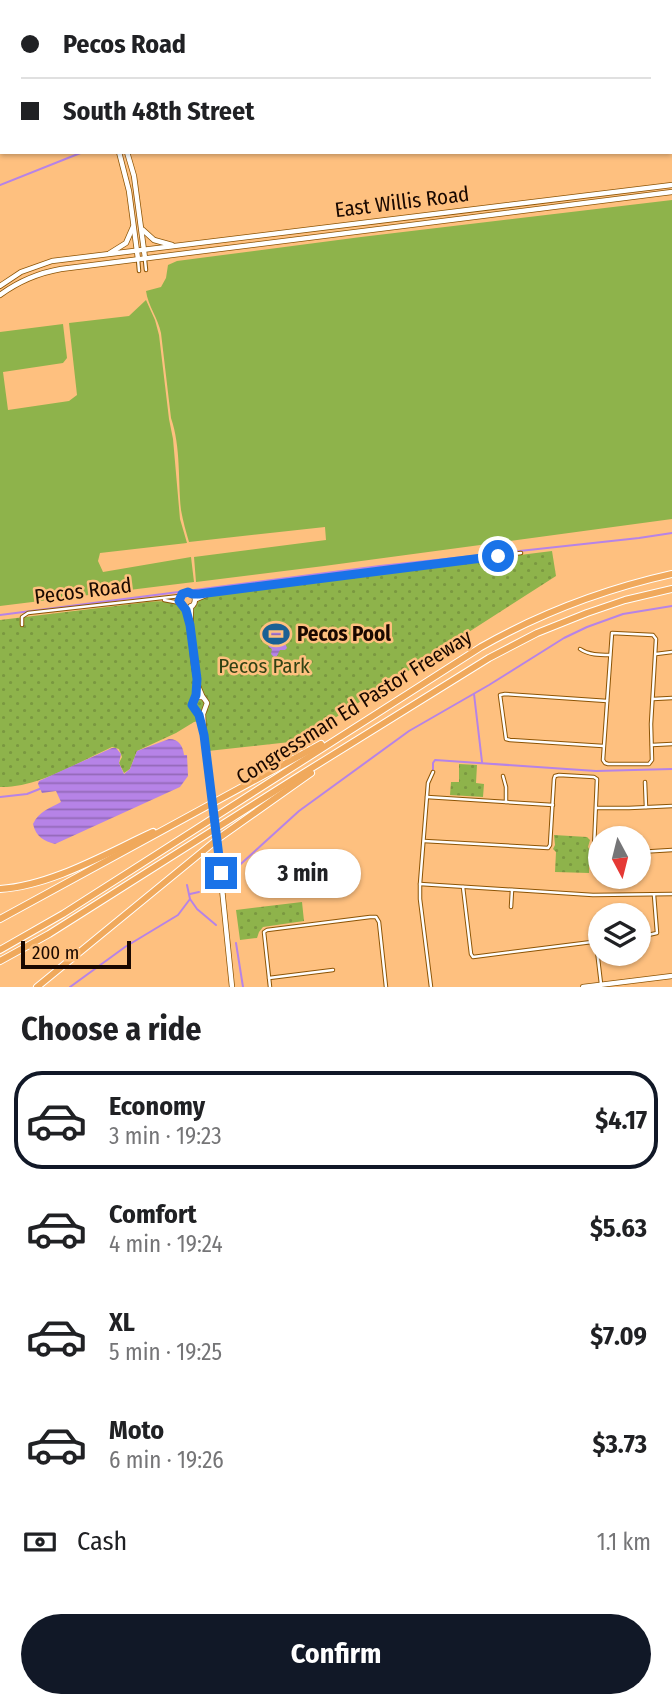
<!DOCTYPE html>
<html lang="en">
<head>
<meta charset="utf-8">
<style>
	body { margin:0; font-family:"Fira Sans Condensed",sans-serif; background:#f6f6f6; color:#202124; height:100vh; display:flex; flex-direction:column; font-size:26px; white-space:nowrap }
	* { box-sizing:border-box; margin:0 }
	p { font-size:23px; color:#757577 }
	.icon { flex:none; width:38px; height:38px; fill:none; stroke:currentColor; stroke-width:2; stroke-linecap:round; stroke-linejoin:round }
	.map { position:relative; height:987px; overflow:hidden }
	.panel { display:flex; flex-direction:column; background:#fff; flex:1 }
	.panel>* { flex:none }
	.hud { position:absolute; left:0px; top:0px; width:672px; height:154px; box-shadow:0 2px 5px #0004; display:grid; align-content:center; height:154px; padding:0 21px; background:#fff }
	.needle { width:46px; rotate:173deg }
	.controls { position:absolute; left:588px; top:826px; display:grid; gap:14px }
	.controls a { display:grid; place-items:center; width:63px; height:63px; border-radius:50%; background:#fff; box-shadow:0 2px 5px #0004; font-size:35px }
	.scale { position:absolute; left:21px; bottom:18px; width:110px; box-sizing:border-box; padding-left:7px; border:4px solid #190800; border-top:0; font-size:19px; line-height:24px; white-space:nowrap; color:#190800; -webkit-text-stroke:5px #fec07f; paint-order:stroke }
	.end { position:absolute; width:32px; height:32px; margin:-16px; border:9px solid #1a73e8; background:#fff; box-shadow:0 0 0 4px #fff }
	.from { border-radius:50% }
	.bubble { position:absolute; height:49px; border-radius:24px; background:#fff; box-shadow:0 2px 5px #0004; font-size:23px; font-weight:700; line-height:49px; text-align:center }
	.hud b { display:flex; align-items:center; gap:24px; height:66px; font-size:26px }
	.hud b+b { border-top:2px solid #e0e0e0 }
	.hud i { width:18px; height:18px; background:#202124 }
	ul { padding:0; list-style:none }
	li { display:flex; align-items:center; gap:21px; height:98px; margin:0 14px 10px; padding:0 7px; border:4px solid transparent; border-radius:28px }
	li div { flex:1 }
	li b { display:block; font-size:26px }
	li em { font-style:normal; font-weight:700 }
	li.active { border-color:#111827 }
	li>.icon { width:63px; height:63px; stroke-width:1.5 }
	h2 { padding:0 21px; font-size:32px; line-height:84px }
	.pay { display:flex; align-items:center; gap:18px; height:77px; padding:0 21px; font-size:26px }
	.pay p { margin-inline-start:auto }
	.action { display:flex; gap:14px; margin-top:auto; padding:14px 21px }
	.action a { flex:1; height:80px; border-radius:42px; background:#111827; color:#fff; font-size:28px; font-weight:700; line-height:80px; text-align:center }
	.map>svg:first-child { display:block }
</style>
</head>
<body>
<div class="map">
<svg width="672" height="987" viewBox="0 0 672 987">
	<defs>
		<pattern id="park-dots" width="8" height="8" patternUnits="userSpaceOnUse" patternTransform="scale(1.75)"><rect width="8" height="8" fill="#8eb34b"/><path d="M2 2h.1M6 6h.1" fill="none" stroke="#7a9840" stroke-width="1.8" stroke-linecap="round"/></pattern>
		<pattern id="water-rules" width="6" height="5" patternUnits="userSpaceOnUse" patternTransform="scale(1.75)"><rect width="6" height="5" fill="#b683e7"/><path d="M0 2.5h6" fill="none" stroke="#9369b9"/></pattern>
	</defs>
	<rect width="100%" height="100%" fill="#fec07f"/>
	<g fill="#8eb34b">
		<path d="M672,200V519L324,566L196,582L194,557L326,540L325,527L189,542C186,532 183,521 181,510C178,480 181,447 171,418L161,333C158,318 148,306 146,291L161,287L166,278L168,265L177,261L361,237Z"/>
		<path d="M146,300L155,320L159,335L169,419L173,439L180,519L187,543L100,553L98,561L103,572L191,557L194,582L0,606V332L63,324L67,358L63,363L3,372L8,410L69,401L77,395L69,323L129,316Z"/>
	</g>
	<g fill="url(#park-dots)">
		<path d="M552,551L556,576L299,741L208,751L204,720L194,722L176,733L137,751L130,769L124,773L119,763L122,757L119,749L112,747C79,762 37,788 0,787V620L148,602C158,601 172,600 180,607L195,605C206,591 234,591 251,589Z"/>
		<path d="M459,764L477,765L476,783L484,784L483,797L450,795L451,782H459Z"/>
		<path d="M554,835L587,837L590,840L588,847L592,854L589,856V873L555,872L556,852L553,849L555,845Z"/>
		<path d="M302,902L304,921L263,927L259,932L257,938L240,940L236,910Z"/>
	</g>
	<g fill="url(#water-rules)">
		<path d="M282,627L283,638L274,639L273,642L276,644L285,643L287,648L285,650H280L277,656L274,657L271,654L272,649L269,647L268,645L271,641L269,629Z"/>
		<path d="M169,739C179,739 183,746 184,755H187L188,776L180,787L55,844C44,841 36,837 33,824C39,811 50,808 61,802L56,791L42,793L38,784L39,781L112,748H116L121,754L119,763L124,774L130,769L137,751Z"/>
	</g>
	<g fill="none" stroke-linecap="round" stroke-linejoin="round">
		<g stroke="#b683e7" stroke-width="2">
			<path d="M578,2L584,0"/>
			<path d="M0,185L83,152"/>
			<path d="M0,615L380,566L639,538L672,533"/>
			<path d="M474,694L482,762"/>
			<path d="M433,772V763L435,760L596,771L672,769"/>
			<path d="M0,797L27,794L42,788"/>
			<path d="M233,871L299,811L409,731L489,685L564,638L587,627L623,614L672,606"/>
			<path d="M190,894L199,892"/>
			<path d="M190,899L197,909L216,925"/>
			<path d="M236,943L243,987"/>
			<path d="M70,987L125,947L178,915L190,899L187,885"/>
		</g>
		<defs>
			<g id="street">
				<path d="M138,259L139,271"/>
				<path d="M145,260L146,270"/>
				<path d="M192,594L521,553"/>
				<path d="M164,600L180,603"/>
				<path d="M194,601L208,595"/>
				<path d="M22,625V617L28,613L180,596"/>
				<path d="M612,633L653,635L656,639L651,724L652,760L649,764H608L605,763L603,760Z"/>
				<path d="M580,649C589,655 599,655 610,655"/>
				<path d="M656,654L672,652"/>
				<path d="M653,699L672,698"/>
				<path d="M652,745L672,744"/>
				<path d="M603,746L510,740L506,739L500,695L505,694L607,701"/>
				<path d="M503,776L506,787V802"/>
				<path d="M645,782L646,807"/>
				<path d="M427,797L553,805"/>
				<path d="M597,808H629L672,806"/>
				<path d="M424,841L548,848L550,845L554,779L555,776L559,775L594,777L597,779L594,848L595,851L600,852"/>
				<path d="M639,852L672,850"/>
				<path d="M420,884L593,895L672,894"/>
				<path d="M463,887L471,954L473,957L600,941"/>
				<path d="M511,907L512,890"/>
				<path d="M639,937L657,933L654,895"/>
				<path d="M596,942L601,984"/>
				<path d="M269,978L333,970"/>
				<path d="M270,987L264,932L267,930L370,917H376L379,922L386,987"/>
				<path d="M431,987L420,899V884L428,783L433,772"/>
			</g>
			<g id="secondary">
				<path d="M36,0L37,2"/>
				<path d="M44,0L45,2"/>
				<path d="M0,111L2,110"/>
				<path d="M0,118L2,117"/>
				<path d="M119,152L129,191L138,259"/>
				<path d="M127,152L134,176L145,258"/>
				<path d="M143,230L154,240L172,245"/>
				<path d="M110,253L126,243L133,227"/>
				<path d="M0,286L21,272L52,261L672,185"/>
				<path d="M0,295C19,281 38,273 61,269L672,192"/>
				<circle cx="187" cy="600" r="8"/>
				<path d="M191,606C190,627 192,675 201,693C202,697 205,699 207,703L203,714L204,735"/>
				<path d="M197,711L202,727"/>
				<path d="M197,711L193,707V701L196,697H202"/>
				<path d="M204,736L210,787"/>
				<path d="M219,859L232,987"/>
				<path d="M583,987L672,976"/>
			</g>
			<g id="highway">
				<path d="M0,889C51,886 107,853 153,832"/>
				<path d="M0,919L321,744"/>
				<path d="M0,950L63,914L481,647C541,613 605,589 672,574"/>
				<path d="M0,961L49,934L294,779L489,658L537,633L587,613L625,600L672,589"/>
				<path d="M37,987L219,838L311,773"/>
			</g>
		</defs>
		<use href="#street" stroke="#8c5405" stroke-width="4.5"/>
		<use href="#secondary" stroke="#8c5405" stroke-width="6"/>
		<use href="#highway" stroke="#fff" stroke-width="8"/>
		<use href="#street" stroke="#fff" stroke-width="2.5"/>
		<use href="#secondary" stroke="#fff" stroke-width="4.5"/>
		<use href="#highway" stroke="#f0a95c" stroke-width="6"/>
		<defs>
			<path id="secondary-bridge" d="M210,787L219,859"/>
		</defs>
		<use href="#secondary-bridge" stroke="#8c5405" stroke-width="6" stroke-linecap="butt"/>
		<use href="#secondary-bridge" stroke="#fff" stroke-width="4.5"/>
	</g>
	<g fill="none" stroke-linecap="round" stroke-linejoin="round">
		<path stroke="#1a73e8" stroke-width="9" d="M221,873L204,735L199,715L192,705L196,695L197,679L190,625L186,610L179,601L182,594L188,592L192,594H199L498,556"/>
	</g>
	<defs>
		<symbol id="stadium-bare" viewBox="-9 -9 18 18"><path d="M0-5a6.5 5 0 1 0 0 10a6.5 5 0 1 0 0-10ZM-3.5-1.8h7v3.6h-7Z" fill="#1a6094" stroke="#fec07f" stroke-width="2.5" paint-order="stroke"/></symbol>
	</defs>
	<g fill-rule="evenodd">
		<use href="#stadium-bare" x="257" y="615" width="38" height="38"/>
	</g>
	<g text-anchor="middle" dominant-baseline="central" stroke-width="5" stroke-linejoin="round" paint-order="stroke">
		<g font-size="21" fill="#190800" stroke="#fec07f">
			<text transform="translate(402 202) rotate(-7)">East Willis Road</text>
			<text transform="translate(83 591) rotate(-7)">Pecos Road</text>
			<text transform="translate(354 707) rotate(-32)">Congressman Ed Pastor Freeway</text>
		</g>
		<g font-size="21" font-weight="bold" fill="#190800" stroke="#fec07f" text-anchor="start">
			<text x="297" y="634">Pecos Pool</text>
		</g>
		<g font-size="21" fill="#314113" stroke="#fec07f">
			<text x="264" y="666">Pecos Park</text>
		</g>
	</g>
</svg>
<div class="controls">
<a><svg class="needle" viewBox="-14 -14 28 28"><path d="M0-13l5 13h-10z" fill="#e53935"/><path d="M0 13l5-13h-10z" fill="#757577"/></svg></a>
<a><svg class="icon" aria-label="layers" viewBox="0 0 24 24"><path d="M12 4l9 5-9 5-9-5zM3 14l9 5 9-5"/></svg></a>
</div>
<div class="scale">200 m</div>
<i class="end from" style="left:498px;top:556px"></i>
<i class="end" style="left:221px;top:873px"></i>
<div class="bubble" style="left:245px;top:849px;width:116px">3 min</div>
<div class="hud">
<b><i class="from"></i>Pecos Road</b>
<b><i></i>South 48th Street</b>
</div>
</div>
<section class="panel">
<h2>Choose a ride</h2>
<ul>
<li class="active"><svg class="icon" aria-label="car" viewBox="0 0 24 24"><path d="M5 17H2v-5l4-1 3-4h7l3 4 3 1v5h-3M9 17h6M6 11h13"/><circle cx="7" cy="17" r="2"/><circle cx="17" cy="17" r="2"/></svg><div><b>Economy</b><p>3 min · 19:23</p></div><em>$4.17</em></li>
<li><svg class="icon" aria-label="car" viewBox="0 0 24 24"><path d="M5 17H2v-5l4-1 3-4h7l3 4 3 1v5h-3M9 17h6M6 11h13"/><circle cx="7" cy="17" r="2"/><circle cx="17" cy="17" r="2"/></svg><div><b>Comfort</b><p>4 min · 19:24</p></div><em>$5.63</em></li>
<li><svg class="icon" aria-label="car" viewBox="0 0 24 24"><path d="M5 17H2v-5l4-1 3-4h7l3 4 3 1v5h-3M9 17h6M6 11h13"/><circle cx="7" cy="17" r="2"/><circle cx="17" cy="17" r="2"/></svg><div><b>XL</b><p>5 min · 19:25</p></div><em>$7.09</em></li>
<li><svg class="icon" aria-label="car" viewBox="0 0 24 24"><path d="M5 17H2v-5l4-1 3-4h7l3 4 3 1v5h-3M9 17h6M6 11h13"/><circle cx="7" cy="17" r="2"/><circle cx="17" cy="17" r="2"/></svg><div><b>Moto</b><p>6 min · 19:26</p></div><em>$3.73</em></li>
</ul>
<div class="pay"><svg class="icon" aria-label="cash" viewBox="0 0 24 24"><path d="M3 7h18v10H3z"/><circle cx="12" cy="12" r="2"/></svg>Cash<p>1.1 km</p></div>
<div class="action"><a>Confirm</a></div>
</section>
</body>
</html>
